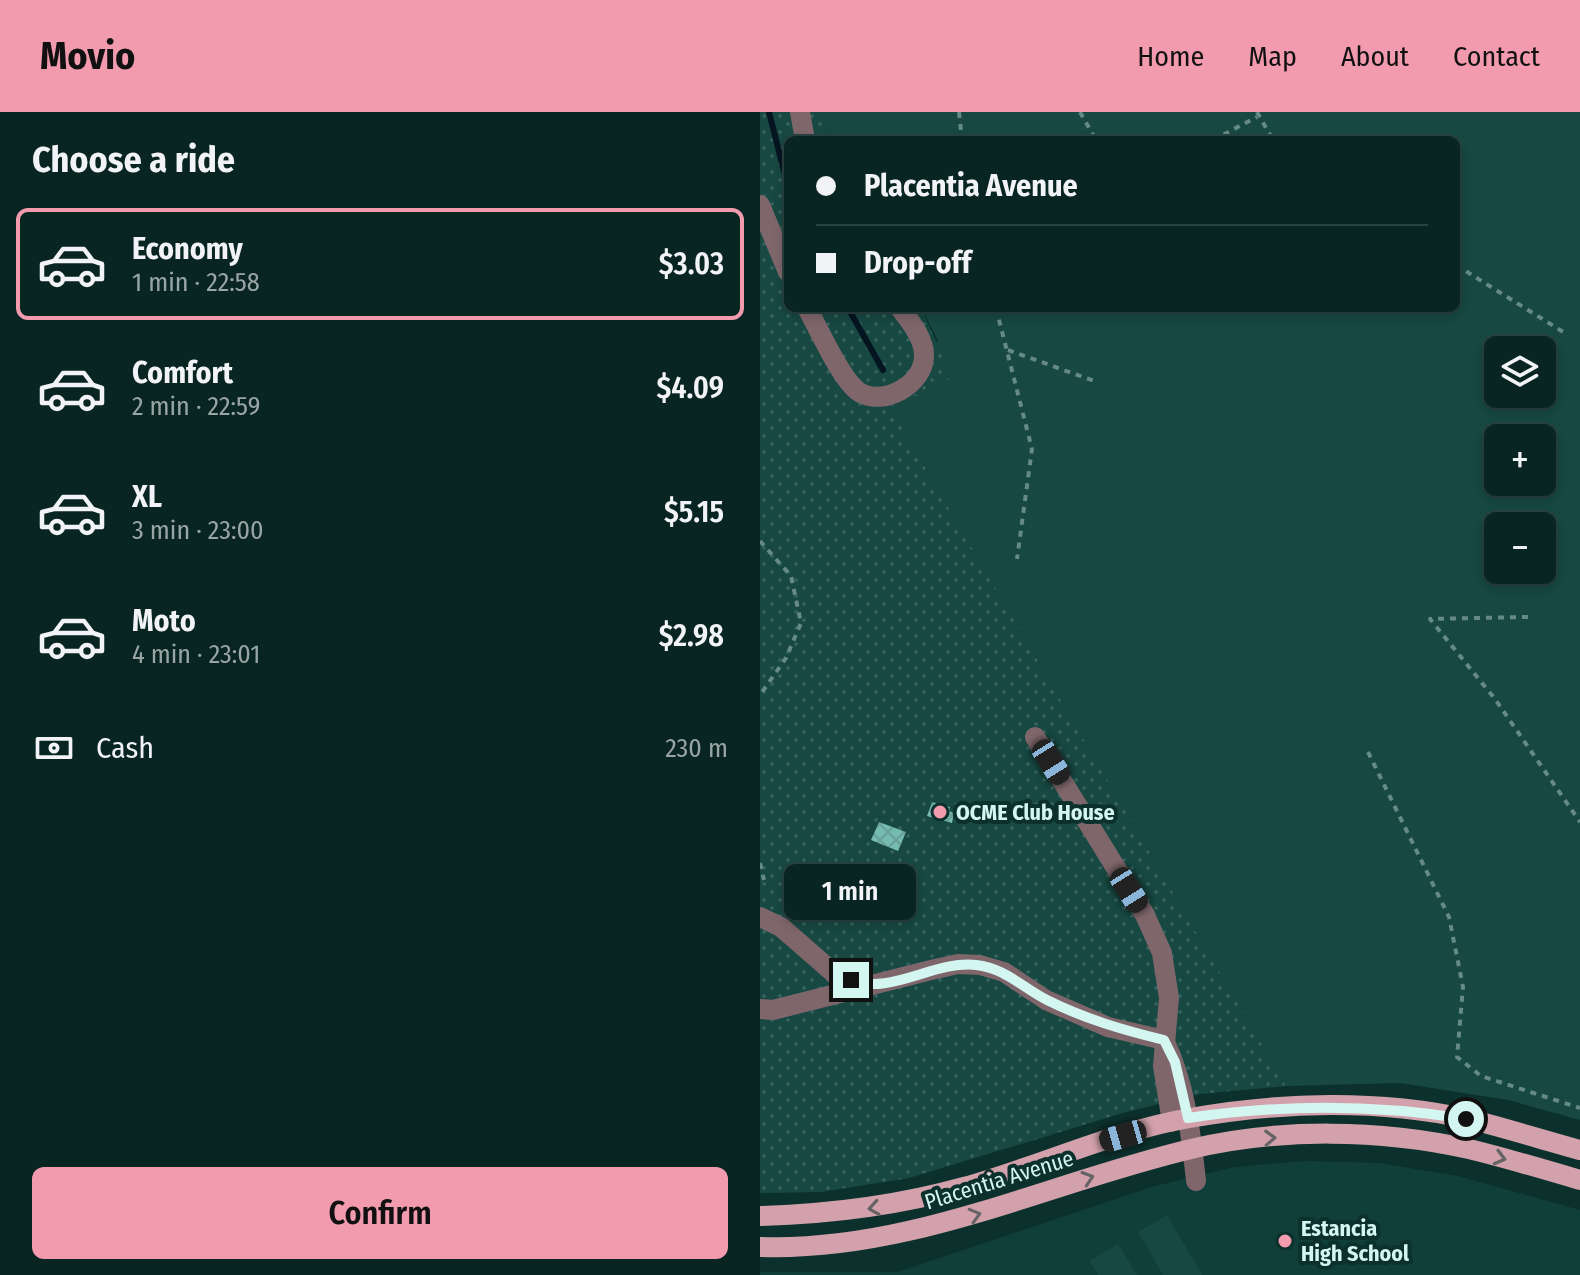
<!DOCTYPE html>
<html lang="en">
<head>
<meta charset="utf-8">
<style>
	body { margin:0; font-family:"Fira Sans Condensed",sans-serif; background:#17312f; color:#f1f3f6; height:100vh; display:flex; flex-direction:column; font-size:30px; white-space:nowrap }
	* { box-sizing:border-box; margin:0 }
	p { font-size:26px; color:#99a5a5 }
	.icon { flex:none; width:44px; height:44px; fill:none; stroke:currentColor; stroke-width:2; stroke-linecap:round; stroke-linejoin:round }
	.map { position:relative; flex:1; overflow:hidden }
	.drawer { display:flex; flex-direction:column; background:#092522; width:760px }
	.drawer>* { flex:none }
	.banner { position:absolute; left:24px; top:24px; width:676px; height:176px; border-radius:12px; box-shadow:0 4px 12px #0003,0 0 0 2px #294240; display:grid; align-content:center; height:176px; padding:0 32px; background:#092522 }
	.tools { position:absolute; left:724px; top:224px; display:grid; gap:16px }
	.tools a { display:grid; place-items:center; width:72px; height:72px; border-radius:12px; background:#092522; box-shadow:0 4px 12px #0003,0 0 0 2px #294240; font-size:40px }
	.end { position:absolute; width:36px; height:36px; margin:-18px; border:10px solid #d4f6f0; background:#111; box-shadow:0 0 0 4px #111 }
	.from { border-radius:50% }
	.bubble { position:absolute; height:56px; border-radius:12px; background:#092522; box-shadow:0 4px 12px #0003,0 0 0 2px #294240; font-size:26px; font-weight:600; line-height:56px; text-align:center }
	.car { position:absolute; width:24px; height:48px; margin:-24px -12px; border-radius:10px; box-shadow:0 0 6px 2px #0007; background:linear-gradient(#222 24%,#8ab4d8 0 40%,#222 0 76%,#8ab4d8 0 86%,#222 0) }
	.banner b { display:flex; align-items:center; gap:28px; height:76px; font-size:30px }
	.banner b+b { border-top:2px solid #294240 }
	.banner i { width:20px; height:20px; background:#f1f3f6 }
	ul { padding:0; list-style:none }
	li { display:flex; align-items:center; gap:24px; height:112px; margin:0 16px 12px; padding:0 16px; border:4px solid transparent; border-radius:12px }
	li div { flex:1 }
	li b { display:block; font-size:30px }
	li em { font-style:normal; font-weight:600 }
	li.active { border-color:#f29aae }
	li>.icon { width:72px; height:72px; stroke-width:1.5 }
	h2 { padding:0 32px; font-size:36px; line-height:96px }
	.pay { display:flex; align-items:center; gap:20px; height:88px; padding:0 32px; font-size:30px }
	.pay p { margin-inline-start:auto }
	.cta { display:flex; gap:16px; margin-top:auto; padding:16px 32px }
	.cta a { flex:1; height:92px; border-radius:12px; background:#f29aae; color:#111; font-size:32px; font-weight:600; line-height:92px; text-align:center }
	header { display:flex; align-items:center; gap:48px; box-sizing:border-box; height:112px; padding:0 40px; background:#f29aae; color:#111 }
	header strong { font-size:38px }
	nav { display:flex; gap:44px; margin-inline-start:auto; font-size:28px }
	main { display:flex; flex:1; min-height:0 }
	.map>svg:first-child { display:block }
</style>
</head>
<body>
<header>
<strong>Movio</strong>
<nav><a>Home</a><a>Map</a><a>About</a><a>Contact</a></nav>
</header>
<main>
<section class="drawer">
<h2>Choose a ride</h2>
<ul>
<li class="active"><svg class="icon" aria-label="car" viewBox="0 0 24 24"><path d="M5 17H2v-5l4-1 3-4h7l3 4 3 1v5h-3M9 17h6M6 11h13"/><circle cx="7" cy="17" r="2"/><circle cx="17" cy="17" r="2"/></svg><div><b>Economy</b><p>1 min · 22:58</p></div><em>$3.03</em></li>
<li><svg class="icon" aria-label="car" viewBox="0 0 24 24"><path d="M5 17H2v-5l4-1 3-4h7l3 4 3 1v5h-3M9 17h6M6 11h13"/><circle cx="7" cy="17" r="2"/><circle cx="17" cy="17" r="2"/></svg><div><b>Comfort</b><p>2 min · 22:59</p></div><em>$4.09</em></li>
<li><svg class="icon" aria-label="car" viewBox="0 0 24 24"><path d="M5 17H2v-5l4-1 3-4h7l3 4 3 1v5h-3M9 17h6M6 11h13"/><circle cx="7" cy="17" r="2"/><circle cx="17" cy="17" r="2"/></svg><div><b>XL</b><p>3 min · 23:00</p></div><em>$5.15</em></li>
<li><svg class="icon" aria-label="car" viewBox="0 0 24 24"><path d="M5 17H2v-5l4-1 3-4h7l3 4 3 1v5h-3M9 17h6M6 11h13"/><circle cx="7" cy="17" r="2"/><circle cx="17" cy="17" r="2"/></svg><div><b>Moto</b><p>4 min · 23:01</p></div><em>$2.98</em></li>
</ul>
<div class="pay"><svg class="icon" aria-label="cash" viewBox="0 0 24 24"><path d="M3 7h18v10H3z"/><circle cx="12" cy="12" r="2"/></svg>Cash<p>230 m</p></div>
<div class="cta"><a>Confirm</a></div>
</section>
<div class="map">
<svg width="820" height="1163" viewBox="0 0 820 1163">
	<defs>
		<pattern id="park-dots" width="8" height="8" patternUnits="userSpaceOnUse" patternTransform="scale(2)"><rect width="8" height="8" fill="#174842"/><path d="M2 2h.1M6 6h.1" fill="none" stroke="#38635e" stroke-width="1.8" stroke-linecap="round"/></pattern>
		<pattern id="building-cross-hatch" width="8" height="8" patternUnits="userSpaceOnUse" patternTransform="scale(2)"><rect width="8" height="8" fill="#76bbb2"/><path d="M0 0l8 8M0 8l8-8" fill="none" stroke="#689f98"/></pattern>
	</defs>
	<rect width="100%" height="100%" fill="#0c312d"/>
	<path fill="#103e39" d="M546,1049L619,1051L698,1064L820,1098V1163H0V1160H138L395,1074L475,1055Z"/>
	<g fill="#174842" fill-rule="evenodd">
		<path d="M61,0H820V1008L748,988L640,971L526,974L131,297L178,228L161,196H696V28H67ZM738,238H782V282H738ZM738,326H782V370H738ZM738,414H782V458H738Z"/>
		<path d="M407,1103L442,1163H403L378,1120Z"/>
		<path d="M358,1132L377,1163H338L329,1149Z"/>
	</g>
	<path fill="url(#park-dots)" d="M0,0H61L67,28H28V196L162,198L192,265L131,297L526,974L440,982L366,1000L149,1066L61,1080L0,1081Z"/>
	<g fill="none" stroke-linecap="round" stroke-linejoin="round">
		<g stroke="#051421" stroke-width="6">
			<path d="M9,0L28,75"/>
			<path d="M88,196L123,258"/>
		</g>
	</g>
	<g fill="url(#building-cross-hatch)">
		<path d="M172,690L190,695L189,699L194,701L192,711L167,704Z"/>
		<path d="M119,710L146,720L138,739L111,728Z"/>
	</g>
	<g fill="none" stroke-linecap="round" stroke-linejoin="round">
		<g stroke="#668a85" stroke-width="4" stroke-dasharray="6 6" stroke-linecap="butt">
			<path d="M199,0L202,28"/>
			<path d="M320,0L336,28"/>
			<path d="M497,0L513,28"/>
			<path d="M453,28L497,5"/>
			<path d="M696,153L808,223"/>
			<path d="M236,196L272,337L257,447"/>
			<path d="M248,238L337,270"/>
			<path d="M0,429L31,464L41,511L26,546L0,583"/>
			<path d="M768,505L670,507L735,587L820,710"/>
			<path d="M608,640L689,805L703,875L697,945L721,964L820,996"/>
			<path d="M0,751L4,768"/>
		</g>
		<g stroke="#7e666b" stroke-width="20">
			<path d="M40,0L45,28"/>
			<path d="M0,93L28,160"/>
			<path d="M47,196C58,215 81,268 99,280C123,295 163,273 164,245C165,227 150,209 140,196"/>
			<path d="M275,625L385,803L402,841L409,886L403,954L412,1010"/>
			<path d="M0,805L21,815L75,862L106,874"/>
			<path d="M0,897L13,898L171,858L198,852L220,853L244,860L286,888L348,915L404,928C425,971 431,1021 436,1069"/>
		</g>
		<g stroke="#d2a1ab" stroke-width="20">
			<path d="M0,1104C70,1102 136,1094 204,1075C280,1054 353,1019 430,1006C520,990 619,987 708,1007C746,1016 783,1028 820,1038"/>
			<path d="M0,1135C151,1140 287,1071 431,1037C518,1016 621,1017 709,1037C746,1046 783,1057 820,1068"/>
		</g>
	</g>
	<defs><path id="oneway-chevron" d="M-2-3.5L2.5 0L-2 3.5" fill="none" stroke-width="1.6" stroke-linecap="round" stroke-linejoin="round" transform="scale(2)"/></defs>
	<g stroke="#656366">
		<use href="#oneway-chevron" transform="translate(510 1026) rotate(-2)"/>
		<use href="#oneway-chevron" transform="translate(740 1046) rotate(15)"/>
		<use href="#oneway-chevron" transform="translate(328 1066) rotate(-18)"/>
		<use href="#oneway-chevron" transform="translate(114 1096) rotate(171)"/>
		<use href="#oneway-chevron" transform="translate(215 1103) rotate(-16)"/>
	</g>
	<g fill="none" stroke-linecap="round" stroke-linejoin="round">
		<path stroke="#d4f6f0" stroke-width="10" d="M91,868C129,884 175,848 216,853C245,856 263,876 287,888C325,907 363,918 404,928L415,950L428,1006C522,992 612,992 706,1007"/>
	</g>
	<g fill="#f29aae" stroke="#0c312d" stroke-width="3">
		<circle cx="180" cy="700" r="8"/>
		<circle cx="525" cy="1129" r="8"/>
	</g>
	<g text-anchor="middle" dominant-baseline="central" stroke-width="8" stroke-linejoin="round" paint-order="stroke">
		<g font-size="22" font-weight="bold" fill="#d4f6f0" stroke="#0c312d" text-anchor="start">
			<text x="196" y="700">OCME Club House</text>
			<text x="541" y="1116">Estancia<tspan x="541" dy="25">High School</tspan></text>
		</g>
		<g font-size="22" fill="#d4f6f0" stroke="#0c312d">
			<text transform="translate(239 1068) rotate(-17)">Placentia Avenue</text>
		</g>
	</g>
</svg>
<div class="tools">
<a><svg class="icon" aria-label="layers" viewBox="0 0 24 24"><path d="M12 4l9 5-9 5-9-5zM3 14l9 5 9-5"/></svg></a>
<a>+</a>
<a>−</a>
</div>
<i class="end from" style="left:706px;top:1007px"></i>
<i class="end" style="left:91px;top:868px"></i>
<div class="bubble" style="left:24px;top:752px;width:132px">1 min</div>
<i class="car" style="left:291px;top:650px;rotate:148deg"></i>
<i class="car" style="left:369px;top:778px;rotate:148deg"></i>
<i class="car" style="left:363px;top:1024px;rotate:254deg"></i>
<div class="banner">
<b><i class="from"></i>Placentia Avenue</b>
<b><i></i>Drop-off</b>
</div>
</div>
</main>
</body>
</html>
